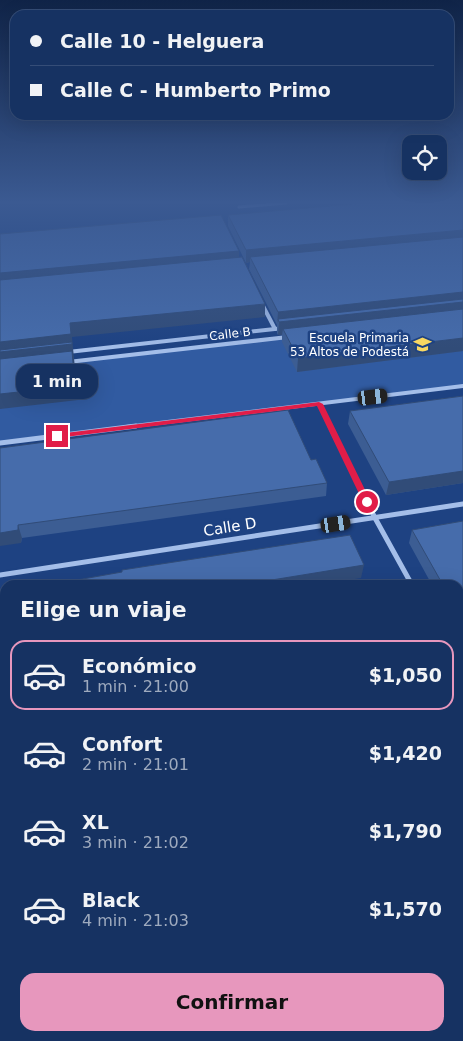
<!DOCTYPE html>
<html lang="es">
<head>
<meta charset="utf-8">
<style>
	body { margin:0; font-family:"DejaVu Sans",sans-serif; background:#233e6b; color:#f1f3f6; height:100vh; display:flex; flex-direction:column; font-size:19px; white-space:nowrap }
	* { box-sizing:border-box; margin:0 }
	p { font-size:16px; color:#9eaabe }
	.icon { flex:none; width:28px; height:28px; fill:none; stroke:currentColor; stroke-width:2; stroke-linecap:round; stroke-linejoin:round }
	.map { position:relative; flex:1; overflow:hidden }
	.side { position:absolute; left:0px; top:580px; width:464px; height:461px; display:flex; flex-direction:column; background:#163262; border-radius:15px 15px 0 0; box-shadow:0 5px 20px #0002,0 0 0 1px #354d77 }
	.side>* { flex:none }
	.top-card { position:absolute; left:10px; top:10px; width:444px; height:110px; border-radius:15px; box-shadow:0 5px 20px #0002,0 0 0 1px #354d77; display:grid; align-content:center; height:110px; padding:0 20px; background:#163262 }
	.controls { position:absolute; left:402px; top:135px; display:grid; gap:10px }
	.controls a { display:grid; place-items:center; width:45px; height:45px; border-radius:10px; background:#163262; box-shadow:0 5px 20px #0002,0 0 0 1px #354d77; font-size:25px }
	.end { position:absolute; width:22px; height:22px; margin:-11px; border:6px solid #e11d48; background:#fff; box-shadow:0 0 0 2px #fff }
	.from { border-radius:50% }
	.bubble { position:absolute; height:35px; border-radius:15px; background:#163262; box-shadow:0 5px 20px #0002,0 0 0 1px #354d77; font-size:16px; font-weight:800; line-height:35px; text-align:center }
	.car { position:absolute; width:15px; height:30px; margin:-15px -8px; border-radius:6px; box-shadow:0 0 4px 1px #0007; background:linear-gradient(#222 24%,#8ab4d8 0 40%,#222 0 76%,#8ab4d8 0 86%,#222 0) }
	.top-card b { display:flex; align-items:center; gap:18px; height:48px; font-size:19px }
	.top-card b+b { border-top:1px solid #354d77 }
	.top-card i { width:12px; height:12px; background:#f1f3f6 }
	ul { padding:0; list-style:none }
	li { display:flex; align-items:center; gap:15px; height:70px; margin:0 10px 8px; padding:0 10px; border:2px solid transparent; border-radius:15px }
	li div { flex:1 }
	li b { display:block; font-size:19px }
	li em { font-style:normal; font-weight:800 }
	li.on { border-color:#e797bd }
	li>.icon { width:45px; height:45px; stroke-width:1.5 }
	h2 { padding:0 20px; font-size:22px; line-height:60px }
	.button { display:flex; gap:10px; margin-top:auto; padding:10px 20px }
	.button a { flex:1; height:58px; border-radius:15px; background:#e797bd; color:#111; font-size:20px; font-weight:800; line-height:58px; text-align:center }
	.map>svg:first-child { display:block }
</style>
</head>
<body>
<div class="map">
<svg width="463" height="1041" viewBox="0 0 463 1041">
	<rect width="100%" height="100%" fill="#1e4282"/>
	<path fill="#315ba1" d="M463,318V386L0,443V370Z"/>
	<g fill="none" stroke-linecap="round" stroke-linejoin="round">
		<path stroke="#a4bee9" stroke-width="3" d="M239,207L286,203"/>
		<g stroke="#a4bee9" stroke-width="4">
			<path d="M262,304L275,329"/>
			<path d="M68,352L284,328"/>
			<path d="M68,362L288,337"/>
			<path d="M319,404L331,427"/>
			<path d="M126,427L463,386"/>
		</g>
		<g stroke="#a4bee9" stroke-width="5">
			<path d="M330,426L375,518L412,585"/>
			<path d="M0,443L136,426"/>
			<path d="M0,575L463,504"/>
		</g>
		<g stroke="#a4bee9" stroke-width="6">
			<path d="M459,671L463,678"/>
			<path d="M459,690L463,689"/>
			<path d="M0,781L5,780"/>
		</g>
		<g stroke="#a4bee9" stroke-width="8">
			<path d="M459,1011L463,1010"/>
			<path d="M339,1041L358,1036"/>
		</g>
	</g>
	<g fill="#3c5d93">
		<path d="M463,203V351L297,372L282,342V335H278L277,333V325L249,269L250,262L246,263L228,226V215Z"/>
		<path d="M463,396V483L386,495L348,424L350,411Z"/>
		<path d="M0,448L311,460L327,483L326,496L22,538L21,543Z"/>
		<path d="M463,521V643L459,635V585H432L409,543L412,530Z"/>
	</g>
	<g fill="#314c78">
		<path d="M463,230V240L250,257V262L246,263V250Z"/>
		<path d="M239,251V263L0,287V273Z"/>
		<path d="M463,292V315L283,329L282,335H278L279,322L278,319L277,325L278,312Z"/>
		<path d="M265,304V317L72,337L73,348L74,358L78,400L0,409V342L70,323Z"/>
		<path d="M463,338V351L297,372L298,358Z"/>
		<path d="M463,471V483L386,495L389,482Z"/>
		<path d="M18,525L22,538L21,543L0,546V533Z"/>
		<path d="M364,565L361,578L319,585H241Z"/>
		<path d="M5,627V640L0,641V628Z"/>
		<path d="M5,724V737L0,738V725Z"/>
		<path d="M463,782V792L459,793V783Z"/>
		<path d="M5,887V898L0,899V888Z"/>
		<path d="M463,940V948L459,949V942Z"/>
		<path d="M55,1036H87L69,1041H36Z"/>
	</g>
	<g fill="#466cab" stroke="#314c78">
		<path d="M364,203H463V230L246,250L228,215Z"/>
		<path d="M221,215L239,251L0,273V234Z"/>
		<path d="M463,237V292L278,312L250,257Z"/>
		<path d="M242,257L265,304L70,323L71,334L0,342V280Z"/>
		<path d="M463,299V302L279,322L278,319Z"/>
		<path d="M463,309V338L298,358L283,329Z"/>
		<path d="M72,342V344L0,352V350Z"/>
		<path d="M72,351L75,386L0,394V359Z"/>
		<path d="M463,396V471L389,482L350,411Z"/>
		<path d="M288,410L311,460L316,459L327,483L18,525V530L0,533V448Z"/>
		<path d="M463,521V622L459,614V585H443L412,530Z"/>
		<path d="M350,535L364,565L241,585H49L122,572V570Z"/>
		<path d="M5,592V627L0,628V593Z"/>
		<path d="M5,680V724L0,725V681Z"/>
		<path d="M459,750L463,759V782L459,783Z"/>
		<path d="M5,825V887L0,888V826Z"/>
		<path d="M463,867V940L459,942V868Z"/>
		<path d="M5,982V1036H55L36,1041H0V984Z"/>
	</g>
	<linearGradient id="sky" x2="0" y2="1"><stop stop-color="#102448"/><stop offset="0.58" stop-color="#3b5a92"/><stop offset="1" stop-color="#3b5a92" stop-opacity="0"/></linearGradient>
	<rect width="463" height="349" fill="url(#sky)"/>
	<path fill="#e11d48" d="M319,402L323,404L371,502L370,503H365L363,502L317,406L57,438L53,436L57,434Z"/>
	<defs>
		<symbol id="school-bare" viewBox="-9 -9 18 18"><path d="M0-5L7-2L0 1L-7-2ZM-4 1L0 2.5L4 1V4Q0 6-4 4Z" fill="#f9d862" stroke="#1e4282" stroke-width="2.5" paint-order="stroke"/></symbol>
	</defs>
	<g fill-rule="evenodd">
		<use href="#school-bare" x="410" y="332" width="25" height="25"/>
	</g>
	<g text-anchor="middle" dominant-baseline="central" stroke-width="5" stroke-linejoin="round" paint-order="stroke">
		<g font-size="12" fill="#fff" stroke="#1e4282">
			<text transform="translate(230 334) rotate(-7)">Calle B</text>
		</g>
		<g font-size="12" fill="#fff" stroke="#1e4282" text-anchor="end">
			<text x="409" y="338">Escuela Primaria<tspan x="409" dy="14">53 Altos de Podestá</tspan></text>
		</g>
		<g font-size="15" fill="#fff" stroke="#1e4282">
			<text transform="translate(230 527) rotate(-9)">Calle D</text>
		</g>
	</g>
</svg>
<div class="controls">
<a><svg class="icon" aria-label="locate" viewBox="0 0 24 24"><circle cx="12" cy="12" r="6"/><path d="M12 2v4M12 18v4M2 12h4M18 12h4"/></svg></a>
</div>
<i class="end from" style="left:367px;top:502px"></i>
<i class="end" style="left:57px;top:436px"></i>
<div class="bubble" style="left:16px;top:364px;width:82px">1 min</div>
<i class="car" style="left:373px;top:397px;rotate:83deg"></i>
<i class="car" style="left:336px;top:524px;rotate:81deg"></i>
<div class="top-card">
<b><i class="from"></i>Calle 10 - Helguera</b>
<b><i></i>Calle C - Humberto Primo</b>
</div>
<section class="side">
<h2>Elige un viaje</h2>
<ul>
<li class="on"><svg class="icon" aria-label="car" viewBox="0 0 24 24"><path d="M5 17H2v-5l4-1 3-4h7l3 4 3 1v5h-3M9 17h6M6 11h13"/><circle cx="7" cy="17" r="2"/><circle cx="17" cy="17" r="2"/></svg><div><b>Económico</b><p>1 min · 21:00</p></div><em>$1,050</em></li>
<li><svg class="icon" aria-label="car" viewBox="0 0 24 24"><path d="M5 17H2v-5l4-1 3-4h7l3 4 3 1v5h-3M9 17h6M6 11h13"/><circle cx="7" cy="17" r="2"/><circle cx="17" cy="17" r="2"/></svg><div><b>Confort</b><p>2 min · 21:01</p></div><em>$1,420</em></li>
<li><svg class="icon" aria-label="car" viewBox="0 0 24 24"><path d="M5 17H2v-5l4-1 3-4h7l3 4 3 1v5h-3M9 17h6M6 11h13"/><circle cx="7" cy="17" r="2"/><circle cx="17" cy="17" r="2"/></svg><div><b>XL</b><p>3 min · 21:02</p></div><em>$1,790</em></li>
<li><svg class="icon" aria-label="car" viewBox="0 0 24 24"><path d="M5 17H2v-5l4-1 3-4h7l3 4 3 1v5h-3M9 17h6M6 11h13"/><circle cx="7" cy="17" r="2"/><circle cx="17" cy="17" r="2"/></svg><div><b>Black</b><p>4 min · 21:03</p></div><em>$1,570</em></li>
</ul>
<div class="button"><a>Confirmar</a></div>
</section>
</div>
</body>
</html>
